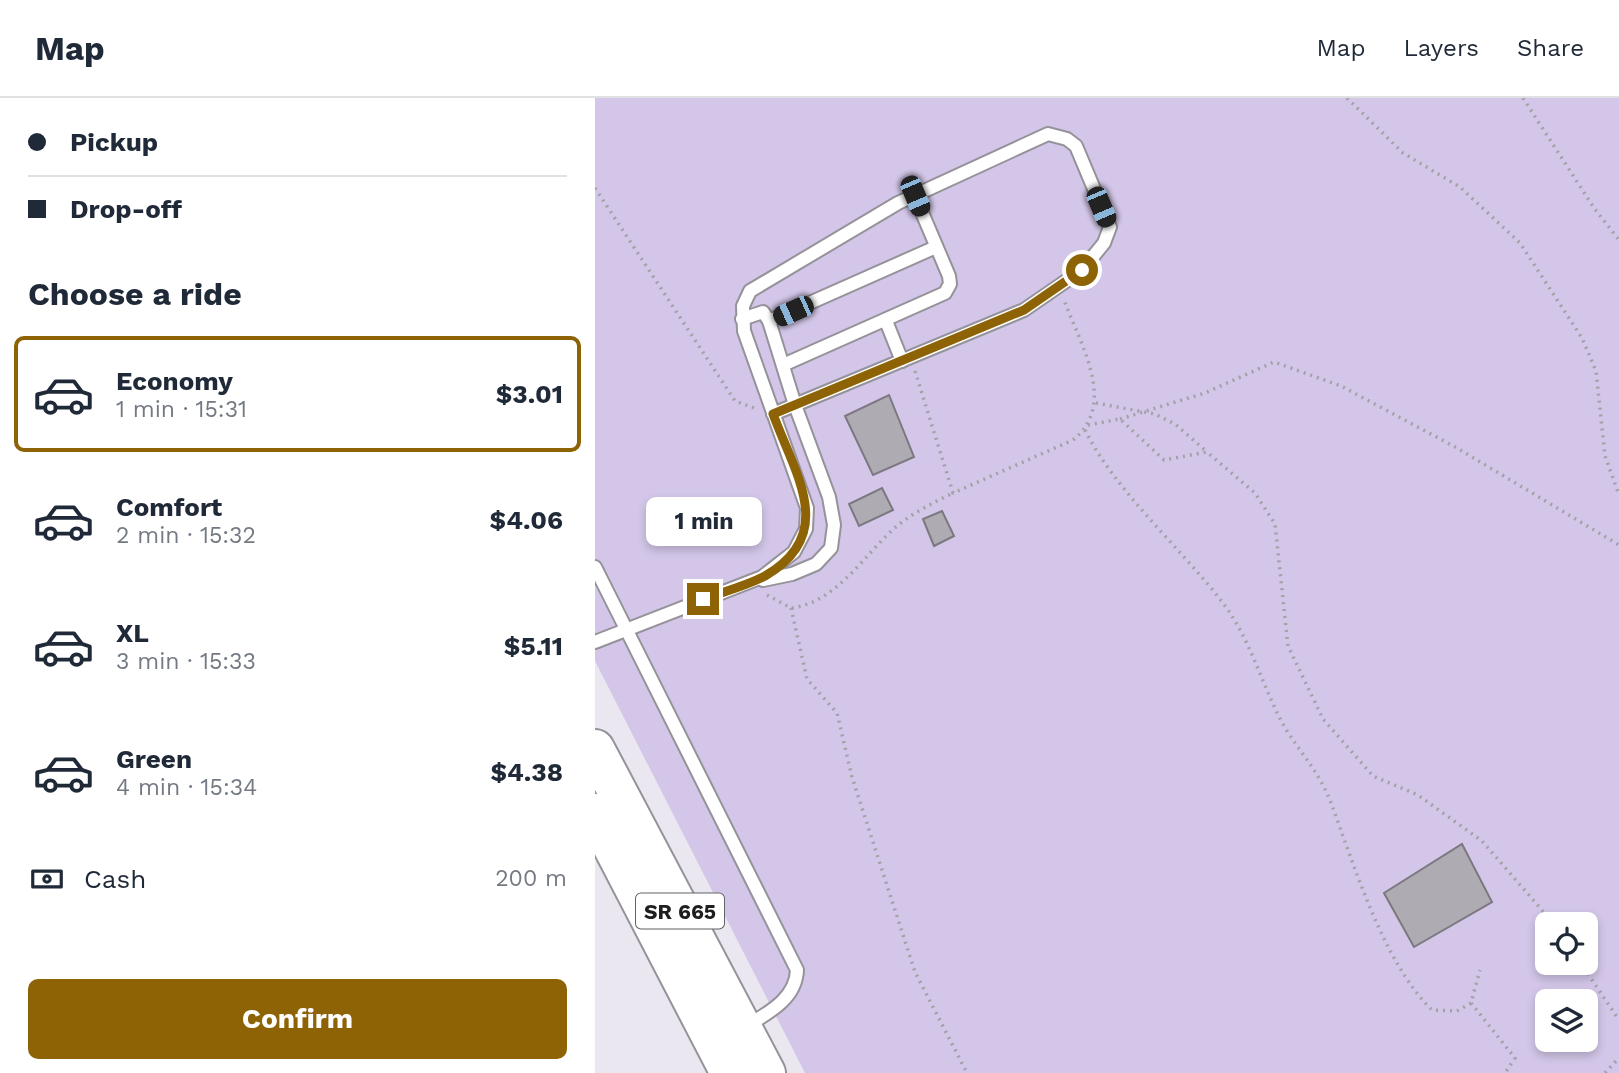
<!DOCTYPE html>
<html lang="en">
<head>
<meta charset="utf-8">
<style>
	body { margin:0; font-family:"Work Sans",sans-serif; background:#f6f6f7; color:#1f2937; height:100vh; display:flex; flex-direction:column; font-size:26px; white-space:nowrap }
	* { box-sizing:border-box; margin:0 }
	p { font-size:23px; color:#747a83 }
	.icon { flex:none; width:38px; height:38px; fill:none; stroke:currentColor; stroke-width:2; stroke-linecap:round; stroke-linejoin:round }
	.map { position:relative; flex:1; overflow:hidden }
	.panel { display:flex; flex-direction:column; background:#fff; width:595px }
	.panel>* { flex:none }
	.guide { display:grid; align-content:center; height:154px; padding:0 28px; background:#fff }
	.controls { position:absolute; left:940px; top:814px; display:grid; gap:14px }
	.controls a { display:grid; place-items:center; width:63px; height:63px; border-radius:10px; background:#fff; box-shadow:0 4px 10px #0003; font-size:35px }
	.end { position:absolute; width:32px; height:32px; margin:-16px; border:9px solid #8d6306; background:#fff; box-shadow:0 0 0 4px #fff }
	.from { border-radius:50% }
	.bubble { position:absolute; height:49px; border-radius:10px; background:#fff; box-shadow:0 4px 10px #0003; font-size:23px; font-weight:700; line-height:49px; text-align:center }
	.car { position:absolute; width:21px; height:42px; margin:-21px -10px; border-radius:9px; box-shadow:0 0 5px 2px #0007; background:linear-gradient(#222 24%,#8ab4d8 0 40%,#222 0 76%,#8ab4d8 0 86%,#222 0) }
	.guide b { display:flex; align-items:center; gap:24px; height:66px; font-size:26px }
	.guide b+b { border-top:2px solid #e0e1e3 }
	.guide i { width:18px; height:18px; background:#1f2937 }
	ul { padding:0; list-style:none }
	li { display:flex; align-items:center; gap:21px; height:116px; margin:0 14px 10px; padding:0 14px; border:4px solid transparent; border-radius:10px }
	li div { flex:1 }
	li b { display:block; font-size:26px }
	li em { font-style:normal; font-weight:700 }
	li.selected { border-color:#8d6306 }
	li>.icon { width:63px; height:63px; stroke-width:1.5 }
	h2 { padding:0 28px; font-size:32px; line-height:84px }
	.pay { display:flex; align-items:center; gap:18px; height:77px; padding:0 28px; font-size:26px }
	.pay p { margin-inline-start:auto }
	.cta { display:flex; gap:14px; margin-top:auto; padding:14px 28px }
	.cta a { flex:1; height:80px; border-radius:10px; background:#8d6306; color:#fff; font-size:28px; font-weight:700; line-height:80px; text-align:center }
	header { display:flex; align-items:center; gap:42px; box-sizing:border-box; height:98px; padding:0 35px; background:#fff; border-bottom:2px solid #e0e1e3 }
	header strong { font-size:33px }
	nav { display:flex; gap:38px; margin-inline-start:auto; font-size:24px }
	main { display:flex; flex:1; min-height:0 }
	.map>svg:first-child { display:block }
</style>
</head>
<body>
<header>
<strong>Map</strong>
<nav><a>Map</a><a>Layers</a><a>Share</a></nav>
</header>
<main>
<section class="panel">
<div class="guide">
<b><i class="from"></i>Pickup</b>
<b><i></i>Drop-off</b>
</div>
<h2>Choose a ride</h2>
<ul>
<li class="selected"><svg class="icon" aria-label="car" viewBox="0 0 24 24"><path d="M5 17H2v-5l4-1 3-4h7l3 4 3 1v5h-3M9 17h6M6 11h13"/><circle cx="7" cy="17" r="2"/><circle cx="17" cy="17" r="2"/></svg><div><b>Economy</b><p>1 min · 15:31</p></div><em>$3.01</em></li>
<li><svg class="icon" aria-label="car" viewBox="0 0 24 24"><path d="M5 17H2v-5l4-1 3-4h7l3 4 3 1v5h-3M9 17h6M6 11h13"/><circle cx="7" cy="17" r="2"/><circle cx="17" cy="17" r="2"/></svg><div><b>Comfort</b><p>2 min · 15:32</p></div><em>$4.06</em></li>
<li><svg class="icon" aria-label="car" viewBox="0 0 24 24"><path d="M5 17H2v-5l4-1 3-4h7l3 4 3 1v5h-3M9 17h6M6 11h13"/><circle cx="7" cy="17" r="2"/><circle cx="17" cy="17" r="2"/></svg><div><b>XL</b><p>3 min · 15:33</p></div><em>$5.11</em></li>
<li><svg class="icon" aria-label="car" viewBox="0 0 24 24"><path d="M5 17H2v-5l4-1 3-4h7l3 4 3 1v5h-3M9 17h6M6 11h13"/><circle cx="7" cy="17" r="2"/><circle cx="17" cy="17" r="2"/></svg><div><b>Green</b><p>4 min · 15:34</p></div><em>$4.38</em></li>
</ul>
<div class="pay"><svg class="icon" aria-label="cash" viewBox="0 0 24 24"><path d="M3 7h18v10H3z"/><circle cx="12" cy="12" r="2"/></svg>Cash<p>200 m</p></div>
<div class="cta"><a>Confirm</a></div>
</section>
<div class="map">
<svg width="1024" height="975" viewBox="0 0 1024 975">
	<rect width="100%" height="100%" fill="#eae7f0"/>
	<path fill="#d3c6e8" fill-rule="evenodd" d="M0,0H1024V975H210L0,563ZM952,826H990V864H952ZM952,903H990V942H952Z"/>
	<g fill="#aeabb3" stroke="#7b7880" stroke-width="2">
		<path d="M294,297L319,359L278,377L250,318Z"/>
		<path d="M287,390L298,412L264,428L254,406Z"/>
		<path d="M347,413L359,438L339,448L328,421Z"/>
		<path d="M867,746L897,804L819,849L789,795Z"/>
	</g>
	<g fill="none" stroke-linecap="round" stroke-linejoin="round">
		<defs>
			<g id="service">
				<path d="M147,221L168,214L174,223L200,307L234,399L239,427L236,450L221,466L197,476L168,482"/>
				<path d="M174,223L341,149"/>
				<path d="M291,223L307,263"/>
				<path d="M188,267L350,195L355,186L354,178L320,98"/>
				<path d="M0,469L202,872C201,901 173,915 150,929"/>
				<path d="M0,544L167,479L199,454L211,431L212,410L149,233L148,208L155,193L303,105L453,36L472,41L481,48L515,129L509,145L487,172L429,212L178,316"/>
			</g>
			<g id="trunk">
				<path d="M0,651L171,975"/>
				<path d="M0,715L135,975"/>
			</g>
		</defs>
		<use href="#service" stroke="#95929a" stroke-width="16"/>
		<use href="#trunk" stroke="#95929a" stroke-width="42"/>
		<g stroke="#a3a1a7" stroke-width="3.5" stroke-dasharray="2 5" stroke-linecap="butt">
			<path d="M752,0L808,55L865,89L925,145L987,240L1001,273L1010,358L1024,397"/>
			<path d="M928,0L999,110L1024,142"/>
			<path d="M0,90L140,303L162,311"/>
			<path d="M320,273L358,395L478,342C523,306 485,246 469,202"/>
			<path d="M501,305L560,316L580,326L611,353"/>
			<path d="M525,321L610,295L679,264L746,288L862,350L1024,447"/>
			<path d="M493,327L525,321L569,362L612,354L660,395L680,426L693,548L728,621L778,678L823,697L887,743L959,826"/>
			<path d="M490,332C521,394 585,449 628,505C656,542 667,588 689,628C705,655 724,673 736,705C760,769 788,864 837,912L862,913L876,905L885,872"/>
			<path d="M172,497L196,510C242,505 270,455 302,428C319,414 338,405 358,395"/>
			<path d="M196,510L212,581L242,615L257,679L320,874L372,975"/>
			<path d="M985,864L1024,922"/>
			<path d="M876,905L920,960L910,975"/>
			<path d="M1010,975L1024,960"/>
		</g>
		<use href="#service" stroke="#fff" stroke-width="12"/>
		<use href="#trunk" stroke="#fff" stroke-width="38"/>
	</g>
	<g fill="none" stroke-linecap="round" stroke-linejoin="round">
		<path stroke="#8d6306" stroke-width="9" d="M108,501C128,494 151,488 170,478C243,436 200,376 178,316L429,212L487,172"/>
	</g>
	<g text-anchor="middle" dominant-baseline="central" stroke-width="6" stroke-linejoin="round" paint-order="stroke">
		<rect fill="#fff" stroke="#626264" stroke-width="2" x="41" y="795.5" width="88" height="35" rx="5"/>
		<g font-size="21" font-weight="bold" fill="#1f1e21">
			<text x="85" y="813">SR 665</text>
		</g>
	</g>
</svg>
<div class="controls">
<a><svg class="icon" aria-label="locate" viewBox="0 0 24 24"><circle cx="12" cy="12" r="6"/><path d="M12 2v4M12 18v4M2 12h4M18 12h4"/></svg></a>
<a><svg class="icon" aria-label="layers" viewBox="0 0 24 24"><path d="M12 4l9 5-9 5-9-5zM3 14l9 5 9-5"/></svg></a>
</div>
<i class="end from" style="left:487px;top:172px"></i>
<i class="end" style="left:108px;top:501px"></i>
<div class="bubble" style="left:51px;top:399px;width:116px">1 min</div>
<i class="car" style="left:320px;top:98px;rotate:157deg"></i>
<i class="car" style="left:506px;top:109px;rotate:157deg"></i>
<i class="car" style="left:198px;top:213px;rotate:246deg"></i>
</div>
</main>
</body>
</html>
